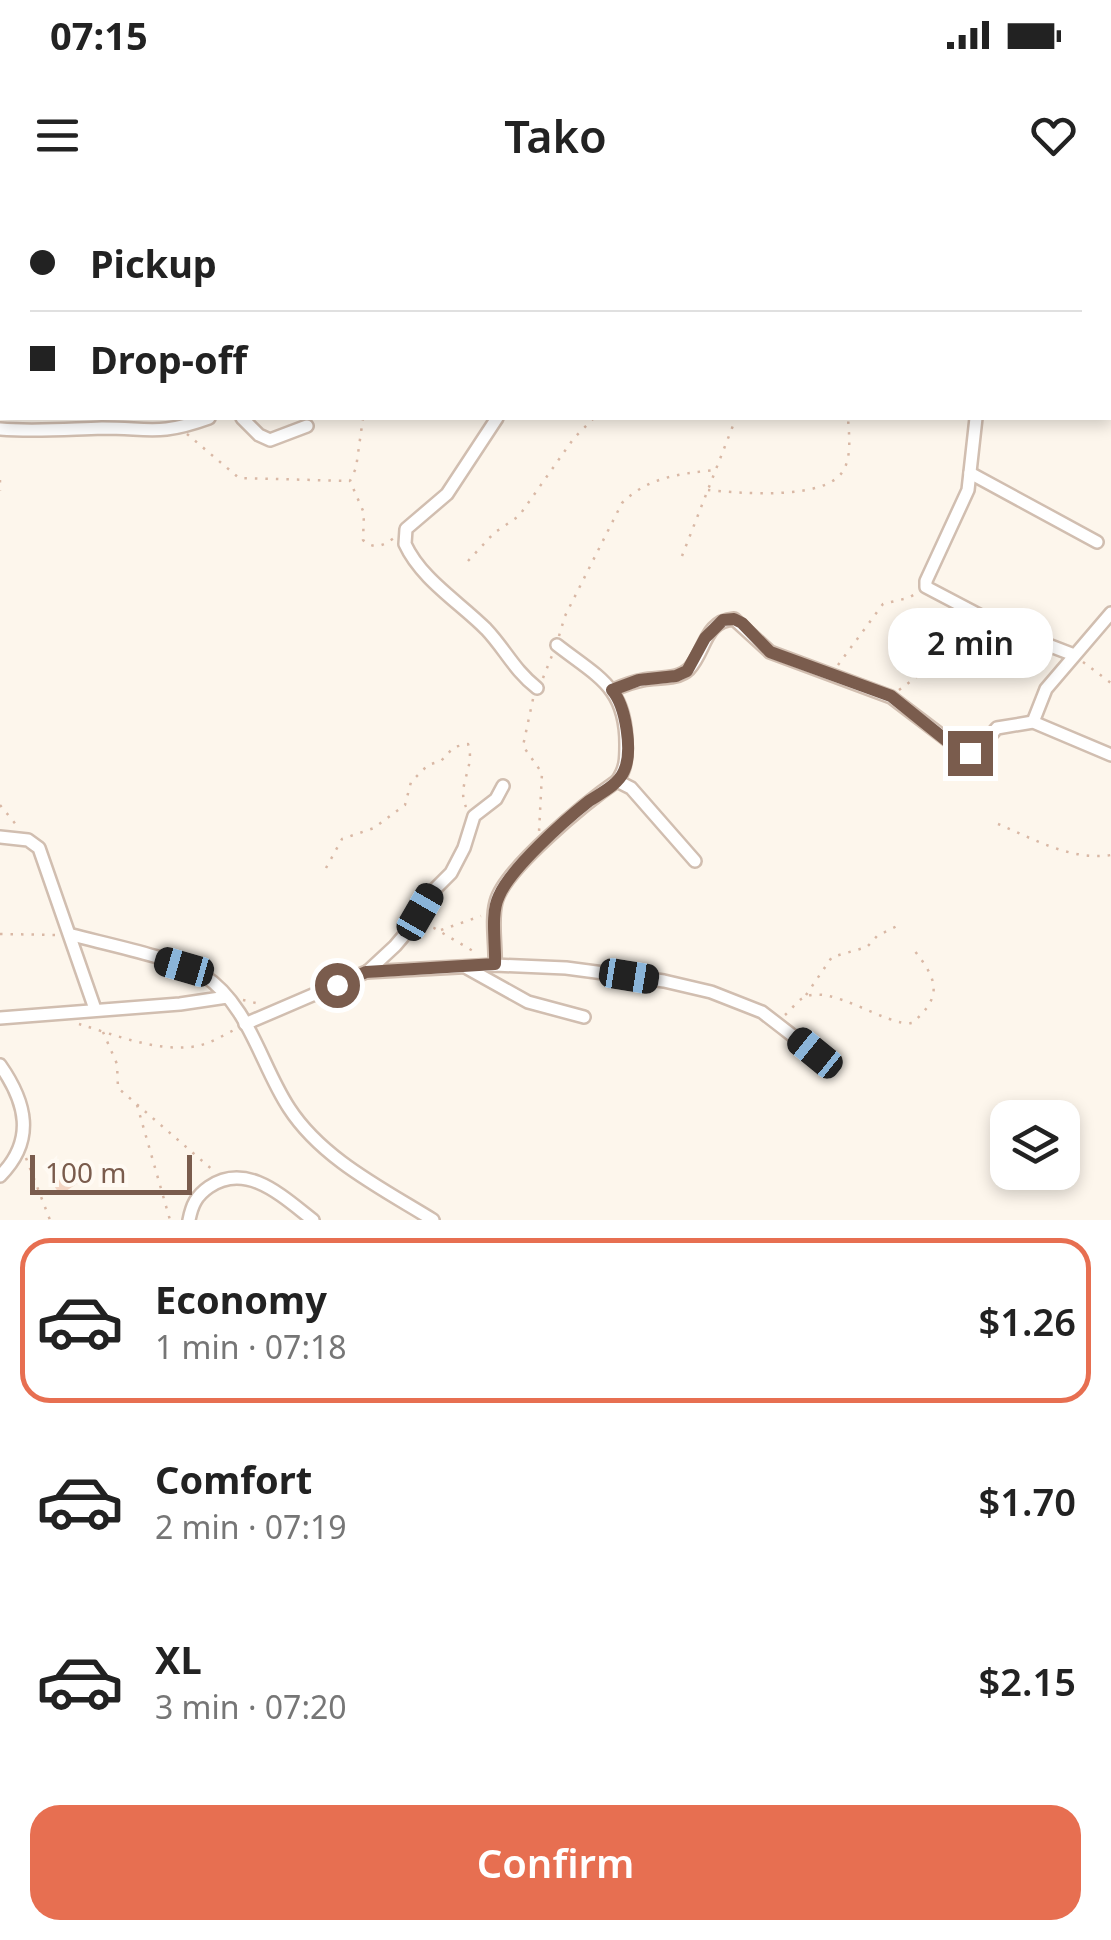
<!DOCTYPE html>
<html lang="en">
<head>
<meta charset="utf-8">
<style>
	body { margin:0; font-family:"Noto Sans",sans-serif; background:#f2f2f2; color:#222; height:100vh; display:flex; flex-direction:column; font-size:38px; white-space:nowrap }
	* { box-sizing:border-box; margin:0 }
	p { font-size:32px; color:#767676 }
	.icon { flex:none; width:55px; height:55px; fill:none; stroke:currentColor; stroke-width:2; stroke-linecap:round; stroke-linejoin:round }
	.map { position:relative; height:1020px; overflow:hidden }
	.drawer { display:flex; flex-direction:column; background:#fff; flex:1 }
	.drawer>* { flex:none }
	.top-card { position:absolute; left:0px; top:0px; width:1112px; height:220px; box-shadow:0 5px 15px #0003; display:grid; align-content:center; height:220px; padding:0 30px; background:#fff }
	.fabs { position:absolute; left:990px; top:900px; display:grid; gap:20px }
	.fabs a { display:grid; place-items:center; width:90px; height:90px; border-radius:20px; background:#fff; box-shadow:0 5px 15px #0003; font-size:50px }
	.scale { position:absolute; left:30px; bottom:25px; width:162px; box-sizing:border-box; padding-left:10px; border:5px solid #7a5c4d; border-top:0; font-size:28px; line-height:35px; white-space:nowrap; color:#7a5c4d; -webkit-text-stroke:8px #fffaf3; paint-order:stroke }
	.end { position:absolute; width:45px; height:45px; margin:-22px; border:12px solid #7a5c4d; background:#fff; box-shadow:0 0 0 5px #fff }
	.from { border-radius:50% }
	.bubble { position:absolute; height:70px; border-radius:30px; background:#fff; box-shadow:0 5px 15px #0003; font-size:32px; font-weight:600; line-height:70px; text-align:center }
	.car { position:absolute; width:30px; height:60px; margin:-30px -15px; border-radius:12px; box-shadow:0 0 8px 2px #0007; background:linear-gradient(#222 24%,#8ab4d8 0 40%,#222 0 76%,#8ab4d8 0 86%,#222 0) }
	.top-card b { display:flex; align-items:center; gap:35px; height:95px; font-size:38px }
	.top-card b+b { border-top:2px solid #e0e0e0 }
	.top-card i { width:25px; height:25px; background:#222 }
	ul { padding:18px 0 0; list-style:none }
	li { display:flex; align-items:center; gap:30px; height:165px; margin:0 20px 15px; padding:0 10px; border:5px solid transparent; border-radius:30px }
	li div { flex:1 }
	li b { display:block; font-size:38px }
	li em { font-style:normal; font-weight:600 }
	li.current { border-color:#e76f51 }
	li>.icon { width:90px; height:90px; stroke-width:1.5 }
	.button { display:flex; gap:20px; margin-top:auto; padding:20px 30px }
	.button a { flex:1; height:115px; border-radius:30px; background:#e76f51; color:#fff; font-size:40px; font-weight:600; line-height:115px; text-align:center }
	.status { display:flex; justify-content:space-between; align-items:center; height:70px; padding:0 50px; background:#fff; direction:ltr }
	.status svg { height:28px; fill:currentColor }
	header { display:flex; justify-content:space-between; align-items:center; height:130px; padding:0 30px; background:#fff; font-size:45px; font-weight:600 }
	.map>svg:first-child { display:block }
</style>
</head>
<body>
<div class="status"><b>07:15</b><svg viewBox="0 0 49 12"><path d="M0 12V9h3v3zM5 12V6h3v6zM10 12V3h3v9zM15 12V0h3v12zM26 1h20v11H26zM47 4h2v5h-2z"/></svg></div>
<header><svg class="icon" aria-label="menu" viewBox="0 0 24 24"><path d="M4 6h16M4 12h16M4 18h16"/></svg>Tako<svg class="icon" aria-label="heart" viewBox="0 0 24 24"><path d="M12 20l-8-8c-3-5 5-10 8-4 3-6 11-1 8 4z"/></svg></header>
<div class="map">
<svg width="1111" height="1020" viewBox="0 0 1111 1020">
	<rect width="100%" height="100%" fill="#fdf6ec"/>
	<g fill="#f3d5c3">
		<path d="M967,418L982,426L977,434L962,426Z"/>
		<path d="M81,962L90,975L60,995L51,981Z"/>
	</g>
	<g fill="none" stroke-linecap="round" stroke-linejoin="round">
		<defs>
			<g id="minor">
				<path d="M89,0V2"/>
				<path d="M581,0L583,2"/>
				<path d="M888,0L889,2"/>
				<path d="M377,2V0"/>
				<path d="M516,2L517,0"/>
				<path d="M0,32H2"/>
				<path d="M0,105L2,103"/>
				<path d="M1110,127L1111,128"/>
				<path d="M242,218L259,235L270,240L307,226"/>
				<path d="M497,218L447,294L406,329L405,344C421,379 459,402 486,429C505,449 514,470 537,488"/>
				<path d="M976,218L968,290L926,381V387L1004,428L1074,455"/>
				<path d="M0,229C34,232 68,229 102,228C150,228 159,236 209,218"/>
				<path d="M970,273L1097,342"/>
				<path d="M557,445C598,477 626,487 626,544C626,559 626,569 617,581"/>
				<path d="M613,490C622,486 632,482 643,480C657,477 678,480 689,469C706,451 704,421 734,419L770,452L891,497L962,551L976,552L997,528L1033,522L1111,555"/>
				<path d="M1033,522L1046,489L1111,413"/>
				<path d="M0,637L28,640L39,648L95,809"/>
				<path d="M72,735C106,744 175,758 203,775C249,804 261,866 289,908C322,959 383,989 433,1020"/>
				<path d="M495,765C496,745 491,721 496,702C504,669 588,601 617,581L631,588L695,661"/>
				<path d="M467,768L528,802L584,817"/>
				<path d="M367,772L395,746L412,726L431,693L451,673L464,648L474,616L496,599L503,586"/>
				<path d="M0,818L180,804L227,797"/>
				<path d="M245,824L366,772L495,765L566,768L664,781L711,792L762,812L815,853"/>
				<path d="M0,865C26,902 36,940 0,976"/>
				<path d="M189,1020C192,1005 196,996 209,987C247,961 283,997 313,1020"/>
			</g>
		</defs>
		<use href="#minor" stroke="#d1beb0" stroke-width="16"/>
		<g stroke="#d9b8a5" stroke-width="2.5" stroke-dasharray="2.5 8" stroke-linecap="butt">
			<path d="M205,2V0"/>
			<path d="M363,218L356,268L350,281L364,313L363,340C374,350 383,346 394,338"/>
			<path d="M187,234L239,278L350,281"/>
			<path d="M0,280V291"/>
			<path d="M708,290C739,293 825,301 843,271C852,256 849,235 848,218"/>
			<path d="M682,356L736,218"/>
			<path d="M468,361L494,333L519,316L574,238L594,218"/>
			<path d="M559,436L565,416L622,303C648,277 679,274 714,270"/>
			<path d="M1083,462L1111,483"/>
			<path d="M838,465L883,404L908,398L917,393"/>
			<path d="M543,478L553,453"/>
			<path d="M899,490L937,462L961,418"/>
			<path d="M533,499L523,546L542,573L539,632"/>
			<path d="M0,605L18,627"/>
			<path d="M998,624C1034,639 1071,661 1111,655"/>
			<path d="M326,668L342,639L374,628L405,605L411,582L428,565L441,561L454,547L468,544C476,567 456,585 466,607"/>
			<path d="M423,726L434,728L478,754"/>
			<path d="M441,730L481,716"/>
			<path d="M0,734L58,735"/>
			<path d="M806,795L832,757L867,747L877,736L897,726"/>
			<path d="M243,800L260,804"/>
			<path d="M785,815C791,810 797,801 803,798C829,782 887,827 912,823C944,796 937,779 914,750"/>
			<path d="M79,824C112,834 154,851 190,847C206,846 220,837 234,830"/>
			<path d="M103,832L117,864L118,888L215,972"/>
			<path d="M137,905L170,1020"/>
			<path d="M26,958L50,1020"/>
		</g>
		<use href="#minor" stroke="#fff" stroke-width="11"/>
	</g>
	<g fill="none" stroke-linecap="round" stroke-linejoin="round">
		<path stroke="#7a5c4d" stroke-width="12" d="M337,785L366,772L495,764C496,744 490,714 499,696C510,669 565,620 589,601C601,593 618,585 624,571C633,552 626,506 612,490L639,480L676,476L687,471L705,438L723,420L734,419L742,423L770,452L891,496L952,545L970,553"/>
	</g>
</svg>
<div class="fabs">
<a><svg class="icon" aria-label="layers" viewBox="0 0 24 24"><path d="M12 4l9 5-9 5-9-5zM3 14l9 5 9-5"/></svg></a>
</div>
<div class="scale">100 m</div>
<i class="end from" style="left:337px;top:785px"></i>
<i class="end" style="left:970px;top:553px"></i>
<div class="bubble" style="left:888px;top:408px;width:165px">2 min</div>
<i class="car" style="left:420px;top:712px;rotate:30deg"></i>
<i class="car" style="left:184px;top:767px;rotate:286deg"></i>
<i class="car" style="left:629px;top:776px;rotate:99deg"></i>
<i class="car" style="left:815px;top:853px;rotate:309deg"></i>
<div class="top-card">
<b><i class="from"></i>Pickup</b>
<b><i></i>Drop-off</b>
</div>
</div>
<section class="drawer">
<ul>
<li class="current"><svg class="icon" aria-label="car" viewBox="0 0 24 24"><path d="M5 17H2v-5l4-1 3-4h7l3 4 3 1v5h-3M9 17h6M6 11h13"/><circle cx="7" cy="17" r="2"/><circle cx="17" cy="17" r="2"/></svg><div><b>Economy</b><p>1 min · 07:18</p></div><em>$1.26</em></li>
<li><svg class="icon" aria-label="car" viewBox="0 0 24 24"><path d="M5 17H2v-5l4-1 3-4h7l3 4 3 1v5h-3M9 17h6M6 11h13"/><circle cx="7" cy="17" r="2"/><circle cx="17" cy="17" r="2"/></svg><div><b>Comfort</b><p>2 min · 07:19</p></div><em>$1.70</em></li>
<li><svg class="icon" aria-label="car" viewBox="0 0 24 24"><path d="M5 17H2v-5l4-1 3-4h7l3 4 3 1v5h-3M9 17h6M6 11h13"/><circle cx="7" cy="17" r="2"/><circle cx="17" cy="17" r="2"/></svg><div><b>XL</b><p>3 min · 07:20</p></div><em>$2.15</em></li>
</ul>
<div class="button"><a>Confirm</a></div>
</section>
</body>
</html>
